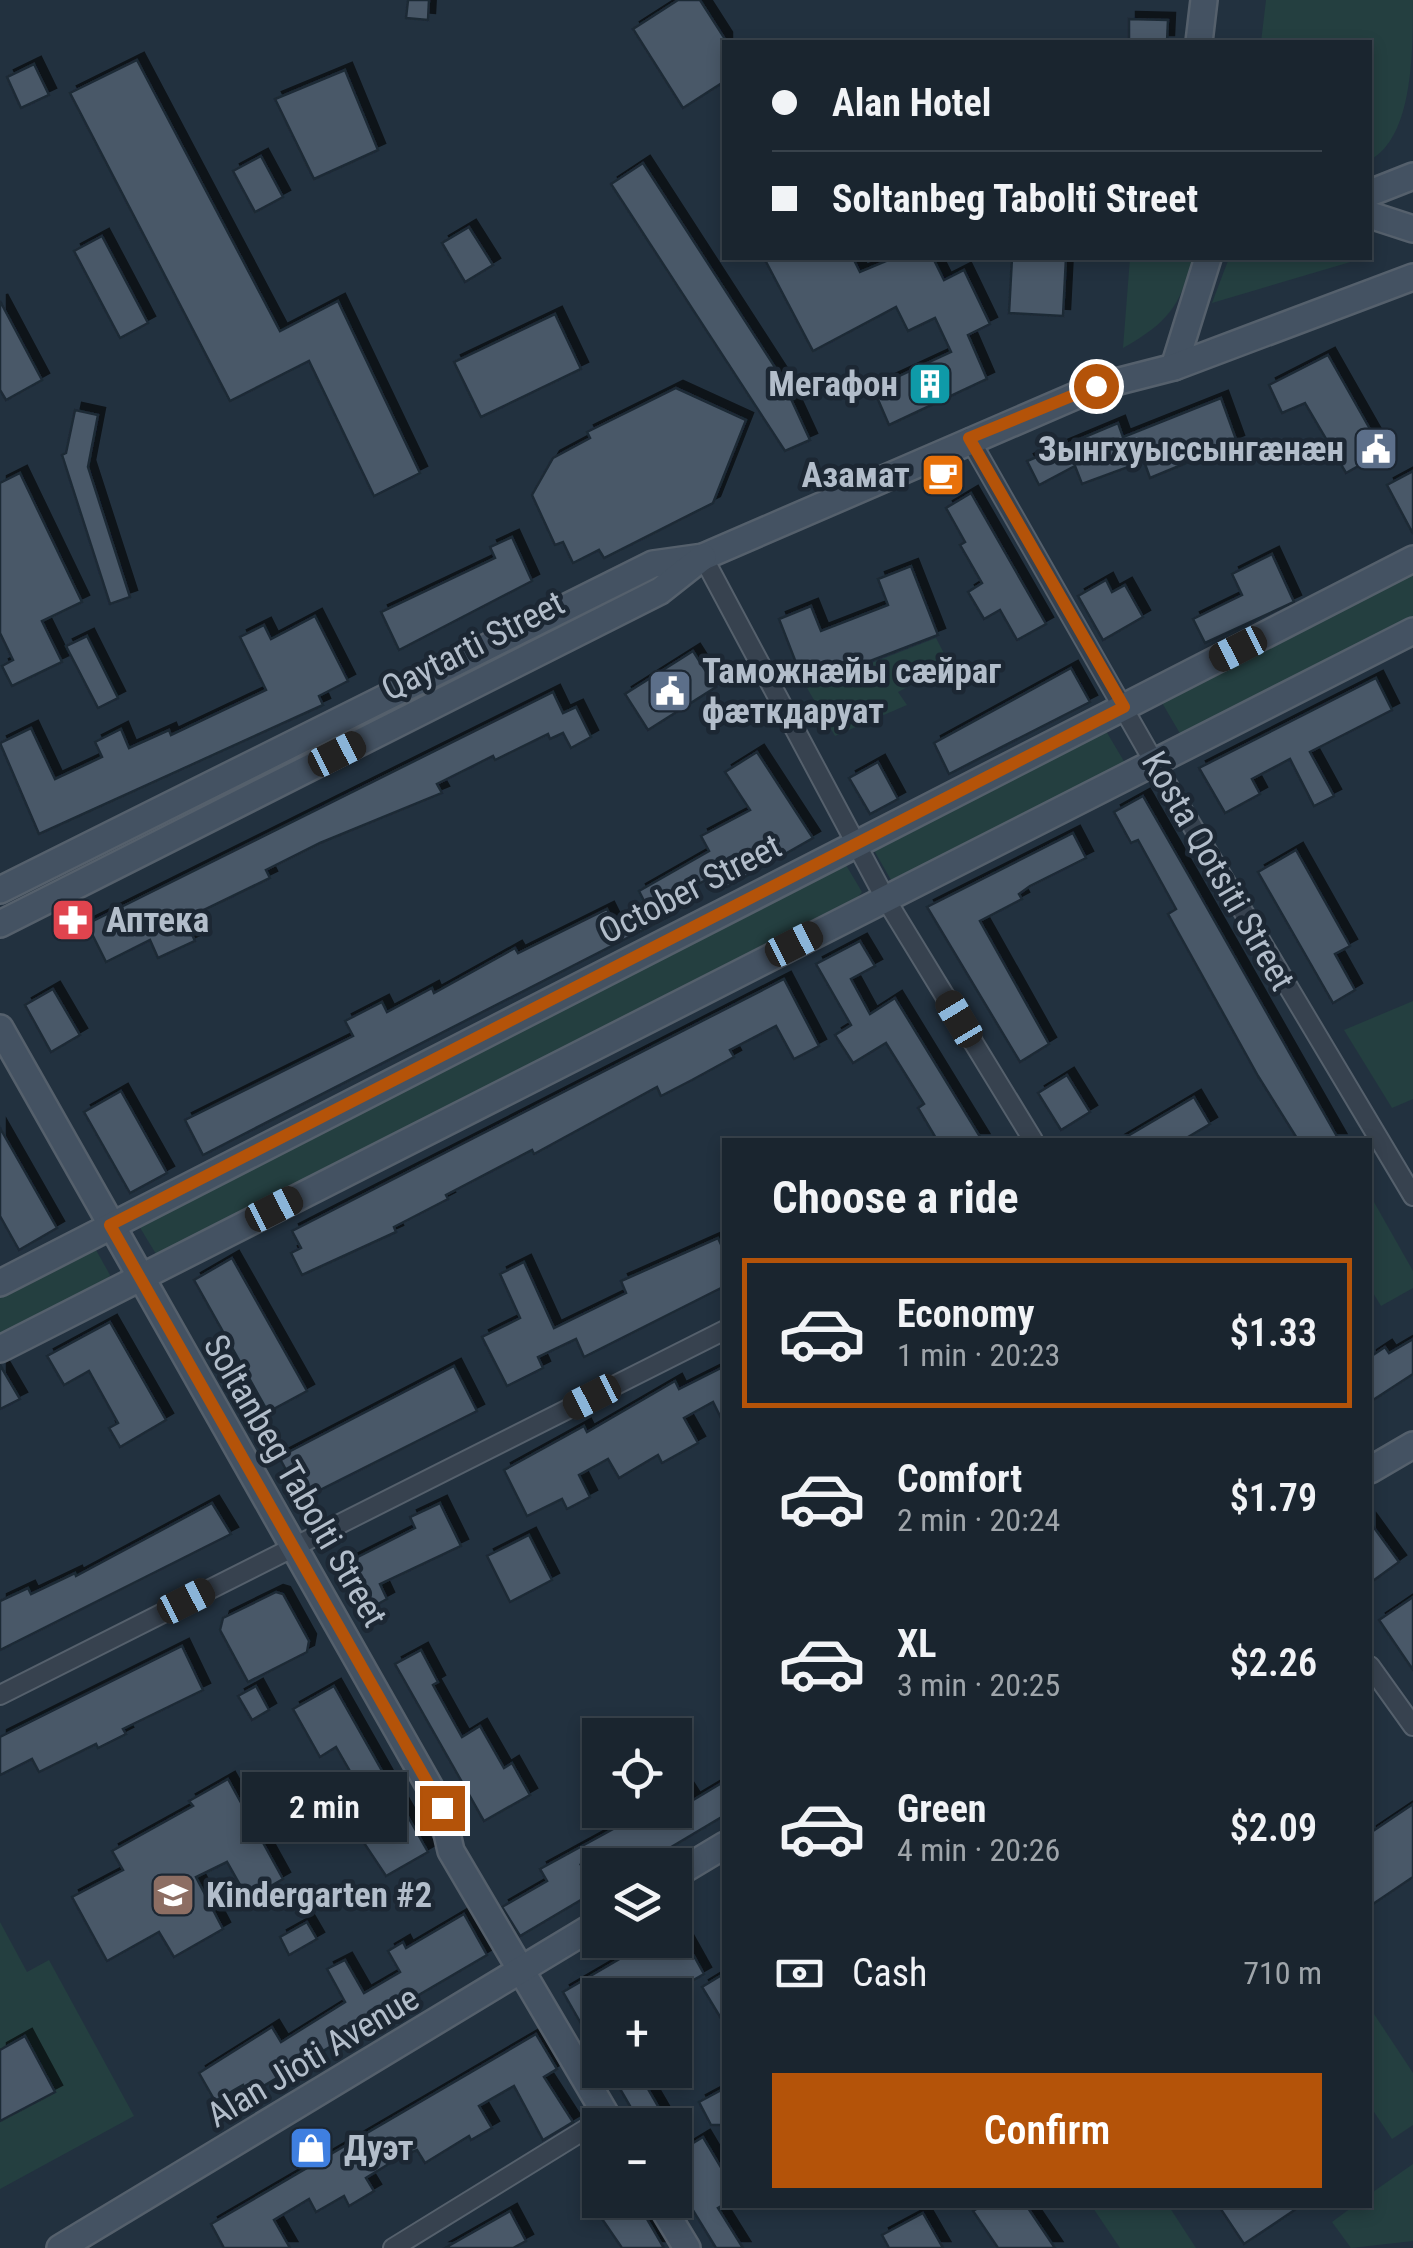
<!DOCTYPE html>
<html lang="en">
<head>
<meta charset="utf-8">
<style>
	body { margin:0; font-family:"Roboto Condensed",sans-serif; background:#232d37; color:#f1f3f6; height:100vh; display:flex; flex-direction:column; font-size:38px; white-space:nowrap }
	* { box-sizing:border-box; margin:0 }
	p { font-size:32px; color:#9fa5aa }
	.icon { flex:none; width:55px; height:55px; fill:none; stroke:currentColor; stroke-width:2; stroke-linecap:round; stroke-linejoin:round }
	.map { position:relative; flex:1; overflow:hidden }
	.drawer { position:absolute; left:722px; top:1138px; width:650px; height:1070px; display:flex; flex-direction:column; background:#1a252f; border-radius:0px; box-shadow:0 5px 15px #0003,0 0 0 2px #38424b }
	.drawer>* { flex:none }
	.hud { position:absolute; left:722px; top:40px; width:650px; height:220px; border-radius:0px; box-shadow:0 5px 15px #0003,0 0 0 2px #38424b; display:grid; align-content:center; height:220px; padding:0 50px; background:#1a252f }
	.fabs { position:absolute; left:582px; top:1718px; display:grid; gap:20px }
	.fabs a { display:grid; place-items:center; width:110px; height:110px; border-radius:0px; background:#1a252f; box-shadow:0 5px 15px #0003,0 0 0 2px #38424b; font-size:50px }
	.end { position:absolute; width:45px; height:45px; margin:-22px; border:12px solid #b45309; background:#fff; box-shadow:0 0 0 5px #fff }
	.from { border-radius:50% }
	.bubble { position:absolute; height:70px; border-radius:0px; background:#1a252f; box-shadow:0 5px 15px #0003,0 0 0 2px #38424b; font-size:32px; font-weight:600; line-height:70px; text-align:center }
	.car { position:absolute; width:30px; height:60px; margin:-30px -15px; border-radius:12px; box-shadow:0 0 8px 2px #0007; background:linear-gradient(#222 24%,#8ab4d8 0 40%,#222 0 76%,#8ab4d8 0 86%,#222 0) }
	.hud b { display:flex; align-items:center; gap:35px; height:95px; font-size:38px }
	.hud b+b { border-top:2px solid #38424b }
	.hud i { width:25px; height:25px; background:#f1f3f6 }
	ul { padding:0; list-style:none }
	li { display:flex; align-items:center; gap:30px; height:150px; margin:0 20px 15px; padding:0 30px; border:5px solid transparent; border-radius:0px }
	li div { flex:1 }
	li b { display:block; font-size:38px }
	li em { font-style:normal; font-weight:600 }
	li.current { border-color:#b45309 }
	li>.icon { width:90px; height:90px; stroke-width:1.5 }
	h2 { padding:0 50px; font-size:45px; line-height:120px }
	.pay { display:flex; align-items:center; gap:25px; height:110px; padding:0 50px; font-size:38px }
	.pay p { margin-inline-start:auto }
	.action { display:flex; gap:20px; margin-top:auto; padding:20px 50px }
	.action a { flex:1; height:115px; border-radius:0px; background:#b45309; color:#fff; font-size:40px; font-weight:600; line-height:115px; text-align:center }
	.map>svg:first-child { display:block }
</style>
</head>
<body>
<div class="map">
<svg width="1413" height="2248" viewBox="0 0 1413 2248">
	<defs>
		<filter id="shadow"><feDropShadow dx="7" dy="-7" stdDeviation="0" flood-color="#0009"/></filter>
	</defs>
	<rect width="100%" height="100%" fill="#22313f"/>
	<g fill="#243f40">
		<path d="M1266,0H1413C1413,53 1413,137 1370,160V42H1261Z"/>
		<path d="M1130,258H1193C1180,307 1167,323 1123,348Z"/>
		<path d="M1229,258H1364L1212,303Z"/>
		<path d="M1413,569V622L1182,737L1161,701Z"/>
		<path d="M936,638L950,665L898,692L907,705L835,736L807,688Z"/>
		<path d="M1106,731L1125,763L1120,768L891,880L875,852L882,841Z"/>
		<path d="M846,865L862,892L853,903L165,1255L156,1254L139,1226L144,1217L835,866Z"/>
		<path d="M1413,1001V1099L1392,1108L1344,1030Z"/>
		<path d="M1370,1195L1413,1271V1288L1381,1306L1370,1288Z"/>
		<path d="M85,1250H96L110,1275L107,1285L0,1339V1294Z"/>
		<path d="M0,1922L27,1972L49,1960L134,2116L0,2189Z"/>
		<path d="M1370,2008L1413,2073V2125L1392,2139L1370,2106Z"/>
		<path d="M1413,2164V2241L1351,2248L1332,2222L1355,2205H1370V2194Z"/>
		<path d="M1091,2205H1168L1196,2248H1120Z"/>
	</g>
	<g fill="#485868" stroke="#1e2935" stroke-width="2.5" filter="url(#shadow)">
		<path d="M408,0H429L428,20L406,18Z"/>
		<path d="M678,0H700L725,39V81L683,108L633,29Z"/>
		<path d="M1129,19L1168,20L1167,42H1129Z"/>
		<path d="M137,60L280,331L338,301L420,473L374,496L309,361L230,401L70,93Z"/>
		<path d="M34,64L49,95L21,108L7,77Z"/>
		<path d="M345,70L378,150L314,179L275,99Z"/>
		<path d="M261,156L283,197L255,212L233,171Z"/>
		<path d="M643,163L780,375L810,440L785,451L611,184Z"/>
		<path d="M469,227L493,265L465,282L442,243Z"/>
		<path d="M102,236L148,323L120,338L74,251Z"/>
		<path d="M764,258H853L860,272L893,258H933L944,280L964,270L990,324L968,335L987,379L889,425L873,388L951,352L935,318L908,331L896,307L813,351Z"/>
		<path d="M1012,258H1066L1063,316L1009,313Z"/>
		<path d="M0,301L42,380L6,400L0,390Z"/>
		<path d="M555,314L581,369L481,417L454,362Z"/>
		<path d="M1328,355L1383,452L1346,473L1305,403L1282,413L1269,385Z"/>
		<path d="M676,388L746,420L713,503L604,558L599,550L573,563L563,542L555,545L532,495L553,458L590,438L587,432Z"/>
		<path d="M1221,398L1237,442L1150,478L1144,461L1082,484L1075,466L1039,485L1027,461L1118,423L1123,437Z"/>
		<path d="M75,410L98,415L88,467L130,597L110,604L62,455L66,453Z"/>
		<path d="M1413,471V534L1387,485Z"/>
		<path d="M20,473L82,602L42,621L62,662L12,686L2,666L13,660L0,633V483Z"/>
		<path d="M971,493L1046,624L1017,640L1000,610L984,619L968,592L982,583L960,545L965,542L946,508Z"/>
		<path d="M512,537L532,581L399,650L381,612L495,558L490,547Z"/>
		<path d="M1272,554L1294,602L1205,643L1193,619L1242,595L1232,574Z"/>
		<path d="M911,566L938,635L805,686L779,619L811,606L821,631L888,605L878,579Z"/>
		<path d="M1106,580L1112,592L1125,585L1143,617L1103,640L1078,596Z"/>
		<path d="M315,616L348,681L319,696L323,705L39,834L0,743L31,728L55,779L102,757L95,742L121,729L129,748L169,730L171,735L266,690L240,637L264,625L271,639Z"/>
		<path d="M87,636L118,698L98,708L66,646Z"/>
		<path d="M693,651L716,687L648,730L625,694Z"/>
		<path d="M1071,668L1090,702L949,774L934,743Z"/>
		<path d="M1376,678L1392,710L1310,752L1334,796L1314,806L1290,759L1252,779L1260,794L1225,813L1199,768Z"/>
		<path d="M553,692L563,713L576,707L591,737L571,748L563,733L550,739L548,734L495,760L493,756L437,784L442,793L320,843L266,870L270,878L185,919L195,941L158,958L150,940L106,962L87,924Z"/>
		<path d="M757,752L813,838L727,887L720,873L667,900L674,914L203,1155L185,1120L353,1036L345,1021L382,1002L387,1012L432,988L434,993L515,948L518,953L607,909L615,925L648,909L639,891L709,851L701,836L750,810L725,772Z"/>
		<path d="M878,762L898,799L870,814L849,778Z"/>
		<path d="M1143,796L1193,883L1339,1140H1298L1258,1076L1168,914L1176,909L1138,840L1131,843L1114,812Z"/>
		<path d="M1073,833L1086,858L1030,886L1019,894L1022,899L980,921L1049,1044L1020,1062L927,907Z"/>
		<path d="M1296,850L1350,946L1335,954L1355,990L1333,1003L1258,872Z"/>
		<path d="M860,941L875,966L851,979L870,1014L895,998L982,1140H937L918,1108L924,1104L886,1043L853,1063L835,1035L851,1025L816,964Z"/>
		<path d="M784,979L819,1046L794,1059L776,1026L730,1050L734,1057L692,1080L661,1096L657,1087L534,1154L532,1150L446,1195L448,1199L394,1227L396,1232L302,1275L291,1253L301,1248L292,1231Z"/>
		<path d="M53,989L80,1035L51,1052L25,1005Z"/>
		<path d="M1067,1075L1090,1112L1061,1130L1038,1093Z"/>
		<path d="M121,1091L167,1173L130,1193L84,1112Z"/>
		<path d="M1194,1097L1210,1124L1183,1140H1121Z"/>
		<path d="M0,1128L57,1228L19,1250L0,1216Z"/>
		<path d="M718,1238L725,1253V1286L584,1357L576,1339L538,1357L543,1368L507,1386L482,1337L520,1318L500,1274L524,1262L554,1328L626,1293L621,1281Z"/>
		<path d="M232,1258L307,1391L268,1412L194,1280Z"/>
		<path d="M110,1322L166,1420L120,1447L109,1428L118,1423L89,1371L64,1385L47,1356Z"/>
		<path d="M1413,1339V1374L1370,1402V1357L1385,1347L1389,1353Z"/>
		<path d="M0,1365L20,1399L0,1409Z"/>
		<path d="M454,1366L477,1411L302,1499L279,1457Z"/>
		<path d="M725,1366V1426L713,1402L684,1418L698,1443L662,1463L658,1455L619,1478L608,1459L579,1475L590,1497L567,1509L562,1499L527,1516L504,1470L584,1426L587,1432L675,1381L679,1389Z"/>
		<path d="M212,1503L231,1534L0,1650V1601L28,1588L31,1594L75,1573L76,1576Z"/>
		<path d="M440,1503L461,1546L380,1584L387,1599L365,1611L340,1566L415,1528L410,1517Z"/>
		<path d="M1370,1522L1399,1562L1370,1583Z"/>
		<path d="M529,1535L552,1580L510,1602L487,1556Z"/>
		<path d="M276,1592L283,1594L309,1641L307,1652L248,1682L220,1630L223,1618Z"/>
		<path d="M1413,1597V1670L1379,1620Z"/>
		<path d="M182,1646L203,1690L123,1729L126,1734L98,1748L96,1744L39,1772L32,1759L0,1775V1737Z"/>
		<path d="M421,1650L438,1682L433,1685L462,1737L480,1726L504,1768L512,1763L530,1795L484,1821L395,1664Z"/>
		<path d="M256,1686L269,1710L252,1720L238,1696Z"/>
		<path d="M334,1686L428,1852L386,1876L340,1807L363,1794L336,1747L320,1757L293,1709Z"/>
		<path d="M228,1779L283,1879L248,1899L227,1862L196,1877L223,1929L174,1957L159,1932L107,1961L72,1897L123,1870L112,1851L193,1806L189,1801Z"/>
		<path d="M725,1781V1815L641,1865H581L596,1891L520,1936L502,1907L547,1881L540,1869L648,1810H675V1796L686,1789L693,1800Z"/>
		<path d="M1413,1804V1877L1370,1906V1833Z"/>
		<path d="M464,1914L487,1955L248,2095L243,2085L215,2101L199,2073L272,2027L281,2042L345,2002L327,1969L345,1960L364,1993L400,1972L388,1951L403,1942L406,1948Z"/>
		<path d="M307,1922L317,1939L289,1955L280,1937Z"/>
		<path d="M652,1940H685L704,1974L667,1995H600V2057L563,1992Z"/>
		<path d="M725,1973V2025L702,1987Z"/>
		<path d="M536,2034L557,2069L544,2077L573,2122L543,2140L514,2086L479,2106L492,2128L471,2140L469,2136L425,2163L417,2150L400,2157L366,2178L374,2191L349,2206L344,2196L316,2212L309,2199L274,2220L290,2248H224L211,2224Z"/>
		<path d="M25,2036L55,2092L0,2121V2050Z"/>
		<path d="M609,2070H664L644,2082L669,2125H641Z"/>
		<path d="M725,2088V2125H711L699,2102Z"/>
		<path d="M703,2137L725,2174V2204L718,2208L743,2248H716L675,2181V2154Z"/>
		<path d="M589,2200H636L664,2248H622Z"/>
		<path d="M983,2205H1026L1055,2248H998L973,2211Z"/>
		<path d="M1218,2205H1302L1244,2244Z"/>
		<path d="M510,2211L526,2241L513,2248H445Z"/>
		<path d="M923,2213L943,2248H889L882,2235Z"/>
	</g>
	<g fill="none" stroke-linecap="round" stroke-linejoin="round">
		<defs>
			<g id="street">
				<path d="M969,438L1154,762L1413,1196"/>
				<path d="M703,557L885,898L1033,1140"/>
				<path d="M1370,1666L1413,1726"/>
				<path d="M0,1695L725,1330"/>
				<path d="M393,2248L607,2116"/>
			</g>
			<g id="secondary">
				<path d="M1199,42L1204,0"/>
				<path d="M1370,193L1413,176"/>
				<path d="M1370,215L1413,229"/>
				<path d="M1174,367L1208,258"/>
				<path d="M0,890L653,564L703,557L1096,387L1174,367L1413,277"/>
				<path d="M0,924L660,591L703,557"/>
				<path d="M0,1028L441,1807L451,1851L612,2125"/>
				<path d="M0,1283L1413,559"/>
				<path d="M0,1349L1413,631"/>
				<path d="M1370,1470L1413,1445"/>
				<path d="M675,1875L725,1845"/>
				<path d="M658,2200L687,2248"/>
				<path d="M60,2248L600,1922"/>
			</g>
		</defs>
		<use href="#street" stroke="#55606c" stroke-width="22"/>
		<use href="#secondary" stroke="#55606c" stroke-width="30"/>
		<use href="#street" stroke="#37424f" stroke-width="18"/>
		<use href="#secondary" stroke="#445262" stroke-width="25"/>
	</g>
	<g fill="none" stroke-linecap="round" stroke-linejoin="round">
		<path stroke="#b45309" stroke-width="12" d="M442,1808L110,1225L1124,707L969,438L1096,386"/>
	</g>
	<defs>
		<symbol id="building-square" viewBox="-11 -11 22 22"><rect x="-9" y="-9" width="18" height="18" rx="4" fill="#0f9aa8" stroke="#1c2733"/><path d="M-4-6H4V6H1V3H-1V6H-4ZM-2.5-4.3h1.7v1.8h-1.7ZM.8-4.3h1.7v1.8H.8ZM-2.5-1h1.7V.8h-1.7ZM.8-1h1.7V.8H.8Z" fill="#fff"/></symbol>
		<symbol id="civic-square" viewBox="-11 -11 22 22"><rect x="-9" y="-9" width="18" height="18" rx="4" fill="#5c6f8a" stroke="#1c2733"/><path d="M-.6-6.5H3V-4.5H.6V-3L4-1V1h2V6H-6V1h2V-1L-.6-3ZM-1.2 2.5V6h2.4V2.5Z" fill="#fff"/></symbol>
		<symbol id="cafe-square" viewBox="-11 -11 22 22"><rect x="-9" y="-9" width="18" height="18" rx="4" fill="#e8710a" stroke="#1c2733"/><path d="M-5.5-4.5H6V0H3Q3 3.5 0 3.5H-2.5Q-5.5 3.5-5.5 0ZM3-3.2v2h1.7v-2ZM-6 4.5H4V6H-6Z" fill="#fff"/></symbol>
		<symbol id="pharmacy-square" viewBox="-11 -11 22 22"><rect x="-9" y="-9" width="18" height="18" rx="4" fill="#e0444e" stroke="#1c2733"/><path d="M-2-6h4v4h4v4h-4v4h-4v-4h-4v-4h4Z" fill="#fff"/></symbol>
		<symbol id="school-square" viewBox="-11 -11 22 22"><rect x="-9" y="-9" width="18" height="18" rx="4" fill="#8d6e63" stroke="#1c2733"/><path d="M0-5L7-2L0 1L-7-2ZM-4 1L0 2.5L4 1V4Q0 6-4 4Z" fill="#fff"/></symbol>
		<symbol id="shop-square" viewBox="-11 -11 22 22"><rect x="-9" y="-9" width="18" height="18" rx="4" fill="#3f7fe0" stroke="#1c2733"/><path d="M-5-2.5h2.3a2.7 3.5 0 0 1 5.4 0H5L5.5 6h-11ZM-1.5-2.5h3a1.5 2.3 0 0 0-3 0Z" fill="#fff"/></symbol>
	</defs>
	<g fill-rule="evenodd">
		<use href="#building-square" x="905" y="359" width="50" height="50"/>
		<use href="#civic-square" x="1351" y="424" width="50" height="50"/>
		<use href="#cafe-square" x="918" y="450" width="50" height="50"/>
		<use href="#civic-square" x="645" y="666" width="50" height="50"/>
		<use href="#pharmacy-square" x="48" y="895" width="50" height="50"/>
		<use href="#school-square" x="148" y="1870" width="50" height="50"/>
		<use href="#shop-square" x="286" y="2123" width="50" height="50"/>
	</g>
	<g text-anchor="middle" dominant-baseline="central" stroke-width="9" stroke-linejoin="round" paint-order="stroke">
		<g font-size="35" font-weight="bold" fill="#b2bdca" stroke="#1c2733" text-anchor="start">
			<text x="898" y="384" text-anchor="end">Мегафон</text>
			<text x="1344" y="449" text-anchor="end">Зынгхуыссынгæнæн</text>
			<text x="910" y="475" text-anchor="end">Азамат</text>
			<text x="702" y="671">Таможнæйы сæйраг<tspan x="702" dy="40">фæткдаруат</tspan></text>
			<text x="106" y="920">Аптека</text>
			<text x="206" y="1895">Kindergarten #2</text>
			<text x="344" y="2148">Дуэт</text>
		</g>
		<g font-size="35" fill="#b2bdca" stroke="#1c2733">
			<text transform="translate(473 646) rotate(-27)">Qaytarti Street</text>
			<text transform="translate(1218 871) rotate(60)">Kosta Qotsiti Street</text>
			<text transform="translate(690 889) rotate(-27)">October Street</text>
			<text transform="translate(295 1481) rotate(60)">Soltanbeg Tabolti Street</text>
			<text transform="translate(313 2057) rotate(-31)">Alan Jioti Avenue</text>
		</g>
	</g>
</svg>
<div class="fabs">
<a><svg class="icon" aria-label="locate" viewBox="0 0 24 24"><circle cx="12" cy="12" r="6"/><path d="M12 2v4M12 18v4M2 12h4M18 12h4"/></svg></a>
<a><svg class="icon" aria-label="layers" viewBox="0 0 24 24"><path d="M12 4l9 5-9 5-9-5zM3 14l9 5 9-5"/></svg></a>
<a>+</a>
<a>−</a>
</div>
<i class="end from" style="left:1096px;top:386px"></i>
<i class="end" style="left:442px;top:1808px"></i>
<div class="bubble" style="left:242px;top:1772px;width:165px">2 min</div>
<i class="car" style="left:1238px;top:649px;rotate:243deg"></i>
<i class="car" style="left:337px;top:754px;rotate:63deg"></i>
<i class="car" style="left:794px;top:944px;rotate:63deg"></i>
<i class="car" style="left:959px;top:1019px;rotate:329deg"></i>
<i class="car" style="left:274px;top:1209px;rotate:63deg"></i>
<i class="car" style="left:592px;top:1397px;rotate:243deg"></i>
<i class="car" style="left:186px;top:1601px;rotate:63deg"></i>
<div class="hud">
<b><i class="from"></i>Alan Hotel</b>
<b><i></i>Soltanbeg Tabolti Street</b>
</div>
<section class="drawer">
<h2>Choose a ride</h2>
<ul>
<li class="current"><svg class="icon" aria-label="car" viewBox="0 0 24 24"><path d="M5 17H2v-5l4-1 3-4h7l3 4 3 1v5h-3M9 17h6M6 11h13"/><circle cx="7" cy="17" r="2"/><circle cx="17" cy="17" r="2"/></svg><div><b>Economy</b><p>1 min · 20:23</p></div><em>$1.33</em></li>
<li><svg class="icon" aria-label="car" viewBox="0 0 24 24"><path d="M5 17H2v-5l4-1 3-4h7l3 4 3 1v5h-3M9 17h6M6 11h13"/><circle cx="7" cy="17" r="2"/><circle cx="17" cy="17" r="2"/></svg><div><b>Comfort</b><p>2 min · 20:24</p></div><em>$1.79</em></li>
<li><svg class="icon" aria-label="car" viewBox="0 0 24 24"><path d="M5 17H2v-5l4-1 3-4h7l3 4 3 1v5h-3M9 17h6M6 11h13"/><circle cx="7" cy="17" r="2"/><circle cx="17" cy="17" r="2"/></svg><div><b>XL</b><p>3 min · 20:25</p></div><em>$2.26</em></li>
<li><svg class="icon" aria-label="car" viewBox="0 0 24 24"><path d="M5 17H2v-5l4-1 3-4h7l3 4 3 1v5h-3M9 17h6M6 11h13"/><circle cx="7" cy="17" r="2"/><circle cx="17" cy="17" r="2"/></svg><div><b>Green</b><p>4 min · 20:26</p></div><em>$2.09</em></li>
</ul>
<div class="pay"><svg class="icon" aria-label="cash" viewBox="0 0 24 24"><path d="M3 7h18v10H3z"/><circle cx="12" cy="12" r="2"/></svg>Cash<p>710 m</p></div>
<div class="action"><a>Confirm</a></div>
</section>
</div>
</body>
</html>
